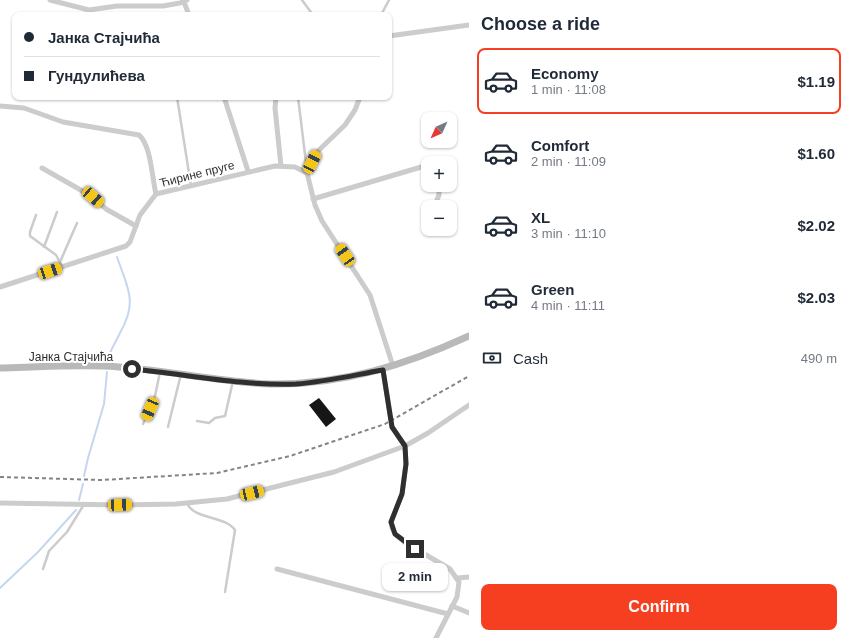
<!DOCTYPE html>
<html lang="en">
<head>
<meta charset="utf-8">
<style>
	body { margin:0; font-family:Helvetica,sans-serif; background:#f2f2f3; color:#1f2937; height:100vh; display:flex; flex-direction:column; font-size:15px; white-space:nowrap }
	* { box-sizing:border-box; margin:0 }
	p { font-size:13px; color:#747a83 }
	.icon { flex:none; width:22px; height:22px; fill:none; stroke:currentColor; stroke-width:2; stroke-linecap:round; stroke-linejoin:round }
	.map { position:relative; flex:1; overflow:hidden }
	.sheet { display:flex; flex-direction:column; background:#fff; width:380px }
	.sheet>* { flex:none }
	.hud { position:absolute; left:12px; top:12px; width:380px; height:88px; border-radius:8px; box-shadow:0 1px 3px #0004; display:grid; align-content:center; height:88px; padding:0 12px; background:#fff }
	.needle { width:26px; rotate:225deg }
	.buttons { position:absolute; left:421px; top:112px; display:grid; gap:8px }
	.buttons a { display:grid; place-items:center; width:36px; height:36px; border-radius:8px; background:#fff; box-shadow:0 1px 3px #0004; font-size:20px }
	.end { position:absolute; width:18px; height:18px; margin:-9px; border:5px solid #2f2f2f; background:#fff; box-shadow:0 0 0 2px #fff }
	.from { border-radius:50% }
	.bubble { position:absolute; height:28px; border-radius:8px; background:#fff; box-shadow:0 1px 3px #0004; font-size:13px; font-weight:800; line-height:28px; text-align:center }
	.car { position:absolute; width:12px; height:24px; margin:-12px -6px; border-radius:5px; box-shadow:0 0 3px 1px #0007; background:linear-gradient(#f5c518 24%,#345 0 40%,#f5c518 0 76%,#345 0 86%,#f5c518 0) }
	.hud b { display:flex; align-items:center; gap:14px; height:38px; font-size:15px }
	.hud b+b { border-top:1px solid #e0e1e3 }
	.hud i { width:10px; height:10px; background:#1f2937 }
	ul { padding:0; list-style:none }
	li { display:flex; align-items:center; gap:12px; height:66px; margin:0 8px 6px; padding:0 4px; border:2px solid transparent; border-radius:8px }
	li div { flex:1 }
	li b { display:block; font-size:15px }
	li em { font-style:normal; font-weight:800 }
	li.on { border-color:#f63f21 }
	li>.icon { width:36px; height:36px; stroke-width:1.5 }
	h2 { padding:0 12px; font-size:18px; line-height:48px }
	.pay { display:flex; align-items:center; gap:10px; height:44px; padding:0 12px; font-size:15px }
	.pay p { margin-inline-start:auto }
	.primary-button { display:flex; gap:8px; margin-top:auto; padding:8px 12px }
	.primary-button a { flex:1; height:46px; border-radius:8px; background:#f63f21; color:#fff; font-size:16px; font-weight:800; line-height:46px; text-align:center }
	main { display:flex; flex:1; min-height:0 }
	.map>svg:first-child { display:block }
</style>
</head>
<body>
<main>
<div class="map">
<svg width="469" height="638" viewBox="0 0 469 638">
	<rect width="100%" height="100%" fill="#fff"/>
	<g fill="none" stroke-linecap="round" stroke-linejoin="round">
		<g stroke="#c5d6ef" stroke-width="2">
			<path d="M108,361C109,351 116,342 120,333C138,301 128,289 117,257"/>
			<path d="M84,476L88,458L104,404L107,372"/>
			<path d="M79,500L83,484"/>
			<path d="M0,588L38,552L76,510"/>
		</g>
	</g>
	<path fill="#161616" d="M319,398L336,419L326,427L309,405Z"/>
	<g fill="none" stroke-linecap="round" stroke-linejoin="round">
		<g stroke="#ccc" stroke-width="2.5">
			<path d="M302,0L313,15"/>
			<path d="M381,15L389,0"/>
			<path d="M177,97L191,186"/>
			<path d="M298,97L307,171"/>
			<path d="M36,215L30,232V236L56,255L62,266"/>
			<path d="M44,247L57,212"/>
			<path d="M60,262L77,223"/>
			<path d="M197,421L209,423L215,418L225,416L233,381"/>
			<path d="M143,424L155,396L160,372"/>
			<path d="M168,427L181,374"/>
			<path d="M187,503C194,520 224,515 235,530L225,592"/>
			<path d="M43,569L49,551L67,532L83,506"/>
		</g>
		<g stroke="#ccc" stroke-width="5">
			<path d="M50,0L89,10L117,6H163L180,3L187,0"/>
			<path d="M184,2L189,15"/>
			<path d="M389,36L469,25"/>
			<path d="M224,97L248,171"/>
			<path d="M276,97L275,108L281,166"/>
			<path d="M0,106L24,108L63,122L139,135C151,145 152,178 156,194"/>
			<path d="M42,168L93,197L106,209L136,226"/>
			<path d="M307,173L315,205L322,221L370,295L393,366"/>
			<path d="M307,173L318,151L345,125L355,110L360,97"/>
			<path d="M313,199L428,165"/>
			<path d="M434,207L439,195V185"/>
			<path d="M0,287L126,246L130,242L140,215L156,194L275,166L295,167L307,173"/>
			<path d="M383,370L392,427L405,446L406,464L402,494L391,522L392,528L395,534L404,542L450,569L459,582L457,597L436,638"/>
			<path d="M0,503L120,505L176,504L227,499L334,472L405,446L428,433L469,405"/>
			<path d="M277,569L448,614"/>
			<path d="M458,578L469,577"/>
			<path d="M452,606L469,613"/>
		</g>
		<path stroke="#b9b9b9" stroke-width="7" d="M0,368C34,367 69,365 103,366C159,368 215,382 271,384C342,385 406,365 469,336"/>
		<path stroke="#848484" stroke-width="2" stroke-dasharray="4 3" stroke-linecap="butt" d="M0,477L102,480L217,473L290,456L385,424L469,376"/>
	</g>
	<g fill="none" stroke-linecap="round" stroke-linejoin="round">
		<path stroke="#2f2f2f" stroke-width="5" d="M132,369C186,374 241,386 296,384C325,382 354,375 383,370L392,427L405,446L406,464L402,494L391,522L395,534L415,549"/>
	</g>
	<g text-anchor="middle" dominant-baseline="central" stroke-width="4" stroke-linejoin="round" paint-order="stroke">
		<g font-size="12" fill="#2f2f2f" stroke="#fff">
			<text transform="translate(197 174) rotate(-14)">Ћирине пруге</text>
			<text x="71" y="357">Јанка Стајчића</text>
		</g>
	</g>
</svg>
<div class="buttons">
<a><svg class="needle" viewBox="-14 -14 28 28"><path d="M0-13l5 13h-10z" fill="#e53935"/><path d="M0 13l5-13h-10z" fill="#747a83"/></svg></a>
<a>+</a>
<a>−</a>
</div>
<i class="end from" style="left:132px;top:369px"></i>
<i class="end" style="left:415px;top:549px"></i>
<div class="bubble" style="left:382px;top:563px;width:66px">2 min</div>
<i class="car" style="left:312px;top:162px;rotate:27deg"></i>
<i class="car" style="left:93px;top:197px;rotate:131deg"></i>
<i class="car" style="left:345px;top:255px;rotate:326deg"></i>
<i class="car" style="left:50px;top:271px;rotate:72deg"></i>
<i class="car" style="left:150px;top:409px;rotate:203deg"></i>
<i class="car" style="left:252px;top:493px;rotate:77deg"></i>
<i class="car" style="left:120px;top:505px;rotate:88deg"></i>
<div class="hud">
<b><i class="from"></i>Јанка Стајчића</b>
<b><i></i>Гундулићева</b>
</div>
</div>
<section class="sheet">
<h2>Choose a ride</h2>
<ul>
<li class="on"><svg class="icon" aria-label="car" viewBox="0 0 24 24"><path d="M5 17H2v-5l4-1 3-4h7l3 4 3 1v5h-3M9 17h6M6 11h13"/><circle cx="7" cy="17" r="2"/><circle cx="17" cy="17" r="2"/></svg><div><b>Economy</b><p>1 min · 11:08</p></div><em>$1.19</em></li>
<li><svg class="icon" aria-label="car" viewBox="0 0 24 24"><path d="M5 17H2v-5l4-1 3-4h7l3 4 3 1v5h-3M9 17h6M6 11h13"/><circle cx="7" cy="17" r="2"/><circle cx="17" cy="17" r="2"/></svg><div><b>Comfort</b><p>2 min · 11:09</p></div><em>$1.60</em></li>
<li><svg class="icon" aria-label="car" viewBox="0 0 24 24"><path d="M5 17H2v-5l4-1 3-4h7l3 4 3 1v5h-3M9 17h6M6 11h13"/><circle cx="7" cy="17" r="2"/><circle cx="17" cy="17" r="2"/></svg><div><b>XL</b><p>3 min · 11:10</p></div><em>$2.02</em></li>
<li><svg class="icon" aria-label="car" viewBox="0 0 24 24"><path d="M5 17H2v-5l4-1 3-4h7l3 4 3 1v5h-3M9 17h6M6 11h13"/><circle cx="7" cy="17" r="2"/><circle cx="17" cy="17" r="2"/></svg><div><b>Green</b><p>4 min · 11:11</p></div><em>$2.03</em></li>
</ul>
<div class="pay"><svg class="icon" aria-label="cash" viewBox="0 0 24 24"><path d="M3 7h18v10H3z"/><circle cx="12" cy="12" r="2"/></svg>Cash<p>490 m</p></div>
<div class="primary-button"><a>Confirm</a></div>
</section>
</main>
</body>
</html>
